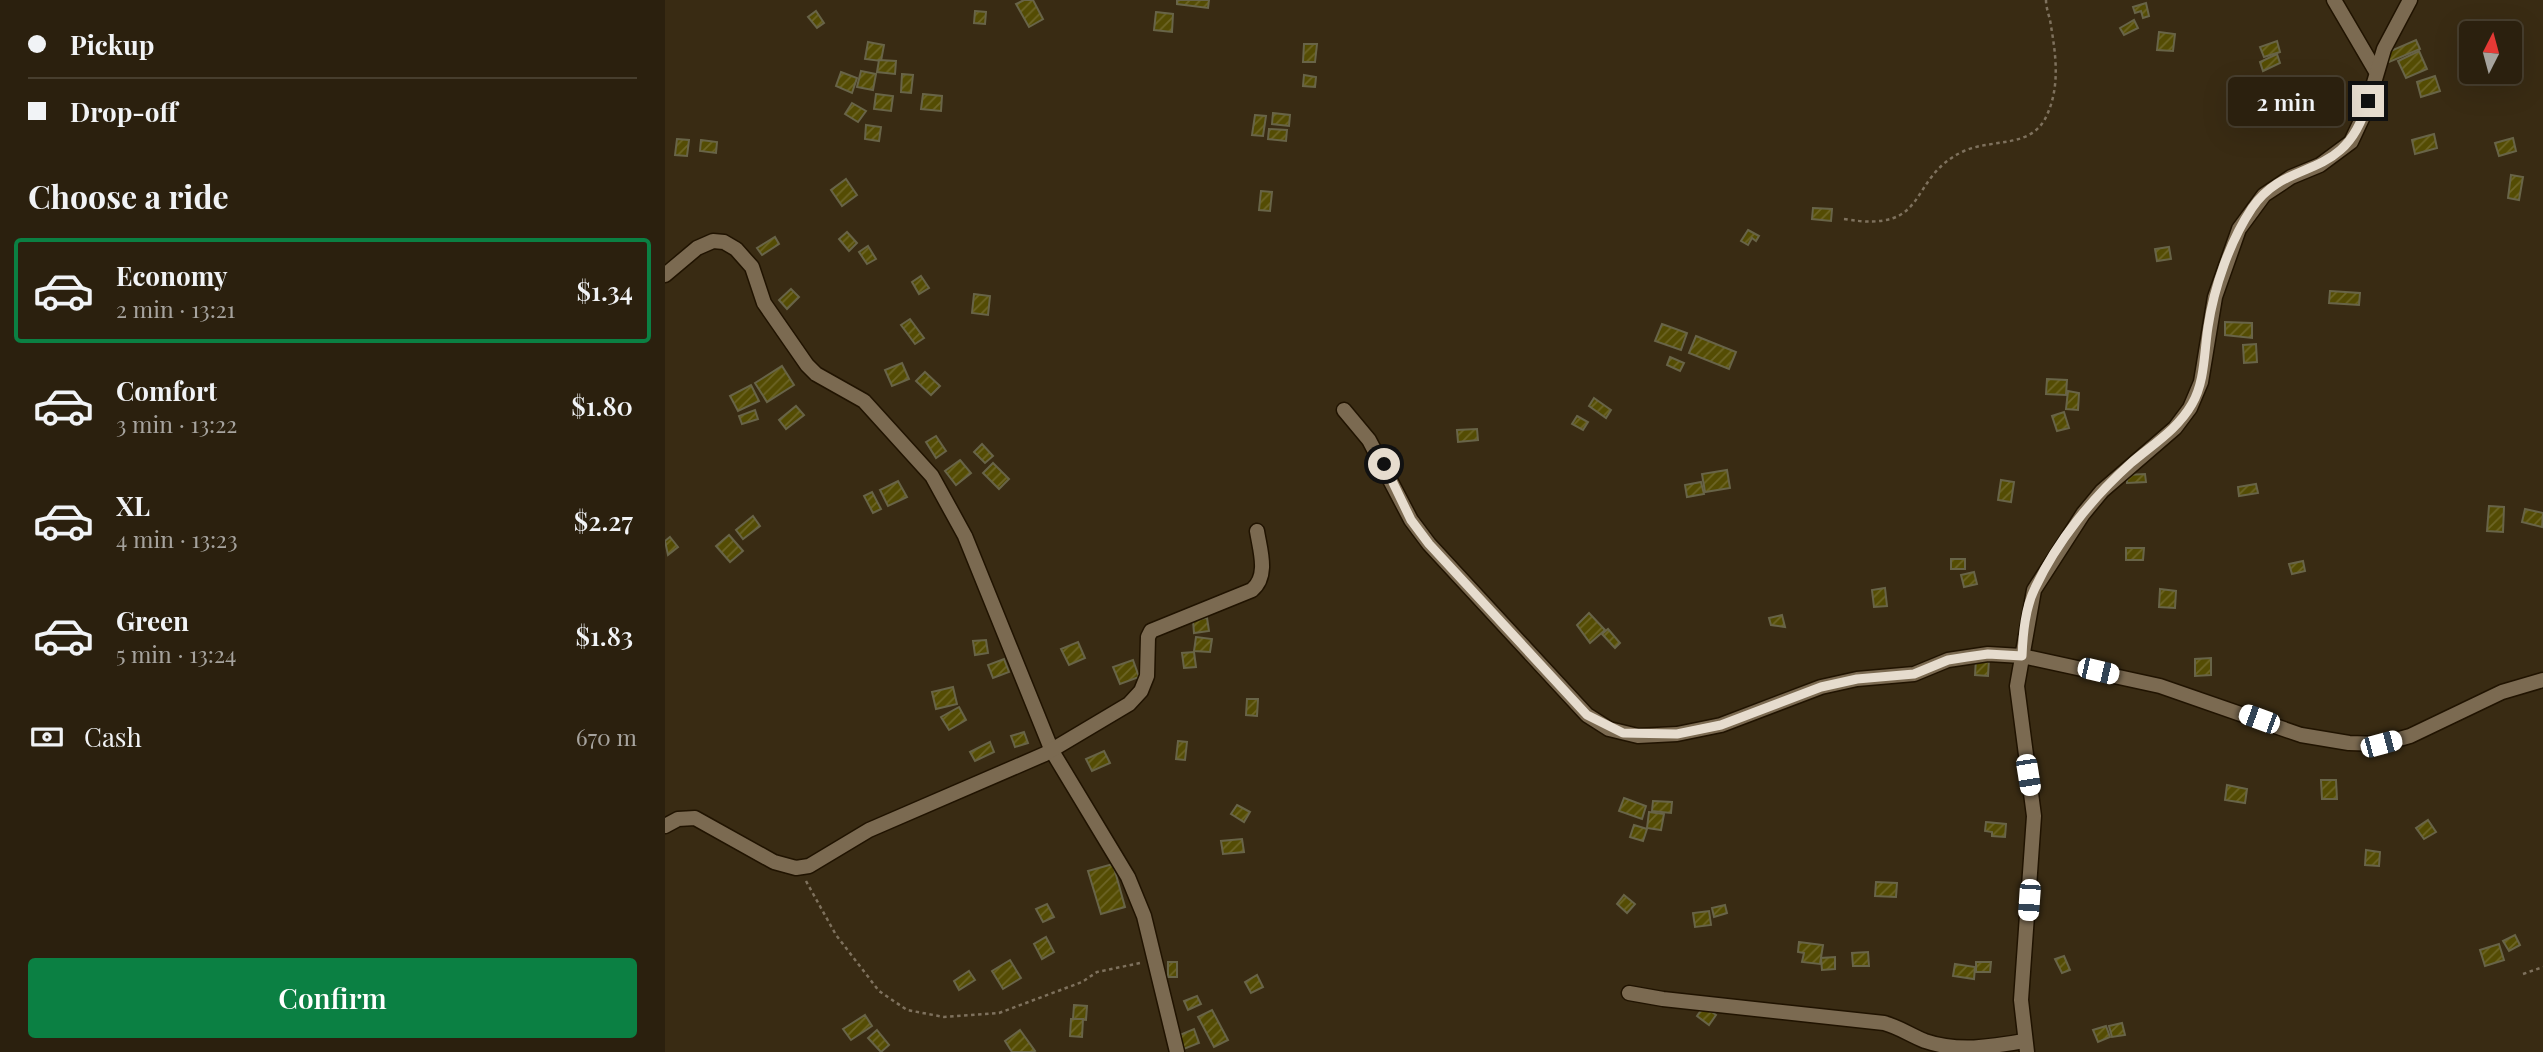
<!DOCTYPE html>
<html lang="en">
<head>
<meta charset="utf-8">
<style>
	body { margin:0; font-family:"Playfair Display",serif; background:#372d1c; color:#f1f3f6; height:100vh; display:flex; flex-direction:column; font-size:26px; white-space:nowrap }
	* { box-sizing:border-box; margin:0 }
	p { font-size:23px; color:#a6a39e }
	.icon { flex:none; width:38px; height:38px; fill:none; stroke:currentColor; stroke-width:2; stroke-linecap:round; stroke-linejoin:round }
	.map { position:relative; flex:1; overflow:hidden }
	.sheet { display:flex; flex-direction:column; background:#2b200e; width:665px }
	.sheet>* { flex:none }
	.guide { display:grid; align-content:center; height:154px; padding:0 28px; background:#2b200e }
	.needle { width:46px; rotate:6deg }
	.fabs { position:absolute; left:1794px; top:21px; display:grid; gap:14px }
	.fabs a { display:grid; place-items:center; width:63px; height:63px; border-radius:7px; background:#2b200e; box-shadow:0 7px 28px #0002,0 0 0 2px #473e2e; font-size:35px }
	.end { position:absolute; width:32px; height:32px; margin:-16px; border:9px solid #e6dcce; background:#111; box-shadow:0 0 0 4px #111 }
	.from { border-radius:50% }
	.bubble { position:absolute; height:49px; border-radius:7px; background:#2b200e; box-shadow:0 7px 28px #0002,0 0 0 2px #473e2e; font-size:23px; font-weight:600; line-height:49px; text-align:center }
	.car { position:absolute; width:21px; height:42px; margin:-21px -10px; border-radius:9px; box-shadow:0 0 5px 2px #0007; background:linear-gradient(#fff 24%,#345 0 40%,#fff 0 76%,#345 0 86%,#fff 0) }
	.guide b { display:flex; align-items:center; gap:24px; height:66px; font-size:26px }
	.guide b+b { border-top:2px solid #473e2e }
	.guide i { width:18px; height:18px; background:#f1f3f6 }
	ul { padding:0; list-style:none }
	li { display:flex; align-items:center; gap:21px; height:105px; margin:0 14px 10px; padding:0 14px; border:4px solid transparent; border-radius:7px }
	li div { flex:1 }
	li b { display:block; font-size:26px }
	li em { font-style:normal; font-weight:600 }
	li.selected { border-color:#0b8043 }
	li>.icon { width:63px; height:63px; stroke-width:1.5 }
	h2 { padding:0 28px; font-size:32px; line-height:84px }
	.pay { display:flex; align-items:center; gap:18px; height:77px; padding:0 28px; font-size:26px }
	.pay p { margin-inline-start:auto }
	.action { display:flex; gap:14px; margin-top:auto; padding:14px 28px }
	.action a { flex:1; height:80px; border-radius:7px; background:#0b8043; color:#fff; font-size:28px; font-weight:600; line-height:80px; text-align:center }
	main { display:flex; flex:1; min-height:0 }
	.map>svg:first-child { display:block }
</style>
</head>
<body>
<main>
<section class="sheet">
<div class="guide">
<b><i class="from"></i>Pickup</b>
<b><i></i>Drop-off</b>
</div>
<h2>Choose a ride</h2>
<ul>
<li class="selected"><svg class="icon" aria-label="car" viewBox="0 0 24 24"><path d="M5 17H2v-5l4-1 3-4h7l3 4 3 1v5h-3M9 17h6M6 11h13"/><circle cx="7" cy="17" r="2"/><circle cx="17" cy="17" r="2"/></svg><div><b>Economy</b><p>2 min · 13:21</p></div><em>$1.34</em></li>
<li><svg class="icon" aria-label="car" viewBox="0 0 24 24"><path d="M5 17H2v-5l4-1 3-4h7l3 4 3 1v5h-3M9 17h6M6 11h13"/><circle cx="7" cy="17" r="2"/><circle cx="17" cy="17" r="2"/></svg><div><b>Comfort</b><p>3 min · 13:22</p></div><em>$1.80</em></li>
<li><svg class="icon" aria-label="car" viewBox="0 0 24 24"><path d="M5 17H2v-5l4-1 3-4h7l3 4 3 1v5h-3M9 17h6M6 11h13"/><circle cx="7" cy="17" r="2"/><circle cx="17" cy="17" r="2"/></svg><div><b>XL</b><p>4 min · 13:23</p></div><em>$2.27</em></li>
<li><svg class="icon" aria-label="car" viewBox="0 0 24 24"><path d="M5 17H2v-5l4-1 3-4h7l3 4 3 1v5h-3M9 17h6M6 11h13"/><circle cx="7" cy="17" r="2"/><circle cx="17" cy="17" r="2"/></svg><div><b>Green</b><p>5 min · 13:24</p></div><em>$1.83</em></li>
</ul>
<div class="pay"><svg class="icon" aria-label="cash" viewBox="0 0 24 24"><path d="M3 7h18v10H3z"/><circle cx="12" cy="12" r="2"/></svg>Cash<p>670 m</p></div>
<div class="action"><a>Confirm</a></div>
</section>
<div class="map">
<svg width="1878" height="1052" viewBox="0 0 1878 1052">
	<defs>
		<pattern id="building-hatch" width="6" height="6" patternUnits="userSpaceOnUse" patternTransform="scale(1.75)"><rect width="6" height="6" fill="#544c03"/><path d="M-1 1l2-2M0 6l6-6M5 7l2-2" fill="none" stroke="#6d6527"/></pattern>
	</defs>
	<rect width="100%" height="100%" fill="#392b13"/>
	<g fill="url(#building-hatch)" stroke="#686448" stroke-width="2">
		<path d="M359,0H368L378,19L364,27L351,4Z"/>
		<path d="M512,0H544L543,8L512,4Z"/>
		<path d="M1481,3L1484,16L1478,18L1476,11L1470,13L1468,7Z"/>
		<path d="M151,11L159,23L152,28L143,17Z"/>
		<path d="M310,11L321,12L320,24L309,23Z"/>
		<path d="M491,12L508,14L507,32L489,30Z"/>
		<path d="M1469,20L1473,28L1459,35L1455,28Z"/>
		<path d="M1494,32L1510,34L1508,51L1492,50Z"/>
		<path d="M1751,40L1755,49L1724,62L1721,53Z"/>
		<path d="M1612,41L1615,52L1599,57L1595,47Z"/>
		<path d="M203,42L219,45L216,61L200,59Z"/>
		<path d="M639,44H652L650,62H638Z"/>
		<path d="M1754,51L1762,69L1741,78L1733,61Z"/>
		<path d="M1612,54L1615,63L1598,71L1595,62Z"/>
		<path d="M214,60L231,61L230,74L212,72Z"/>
		<path d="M196,71L211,74L208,90L192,87Z"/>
		<path d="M176,72L192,78L187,93L171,86Z"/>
		<path d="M237,74L248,75L246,93L236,92Z"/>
		<path d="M639,75L651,77L650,87L638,86Z"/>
		<path d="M1770,76L1775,91L1756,97L1752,82Z"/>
		<path d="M1581,85L1589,105L1577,109L1569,90Z"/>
		<path d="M211,94L228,96L226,111L209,109Z"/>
		<path d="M258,94L277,96L276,111L256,109Z"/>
		<path d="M187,103L201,111L193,122L180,114Z"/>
		<path d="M608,113L625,115L624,126L607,124Z"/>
		<path d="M590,115L601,116L598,136L587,135Z"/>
		<path d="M201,125L216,127L214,141L200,139Z"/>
		<path d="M604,129L622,130L621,141L603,139Z"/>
		<path d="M1769,134L1772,148L1750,154L1747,140Z"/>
		<path d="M1848,138L1851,151L1834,156L1830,143Z"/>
		<path d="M12,139L24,140L22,156L10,155Z"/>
		<path d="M36,140L52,142L51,153L35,151Z"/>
		<path d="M1846,175L1858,177L1854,200L1843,198Z"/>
		<path d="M181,179L192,195L177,206L166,190Z"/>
		<path d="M596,191L607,192L605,211L594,210Z"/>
		<path d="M1148,208L1167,209L1166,221L1147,219Z"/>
		<path d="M1083,230L1094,236L1091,241L1087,238L1083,245L1076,241Z"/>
		<path d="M182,232L192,243L184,251L174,239Z"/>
		<path d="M110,237L114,244L97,255L92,248Z"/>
		<path d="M203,246L211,259L202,264L194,252Z"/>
		<path d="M1504,247L1506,259L1492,261L1490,249Z"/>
		<path d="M256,276L264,288L254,294L247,282Z"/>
		<path d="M126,289L134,297L122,309L114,300Z"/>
		<path d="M1665,291L1695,293L1694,305L1664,303Z"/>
		<path d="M309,294L325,296L323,315L307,313Z"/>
		<path d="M245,319L259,338L250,344L236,325Z"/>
		<path d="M1560,322L1587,323V338L1560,335Z"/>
		<path d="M997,324L1022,333L1016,350L990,341Z"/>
		<path d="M1031,336L1071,352L1064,369L1024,353Z"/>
		<path d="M1591,344L1592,362L1579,363L1578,345Z"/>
		<path d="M1005,357L1019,363L1015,371L1002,365Z"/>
		<path d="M237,363L244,379L227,386L220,370Z"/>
		<path d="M117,366L129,385L102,402L90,383Z"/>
		<path d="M260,372L275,386L266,395L251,381Z"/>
		<path d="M1382,379L1402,380L1401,395L1381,394Z"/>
		<path d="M86,385L94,401L73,411L65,396Z"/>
		<path d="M1403,391L1414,393L1413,410L1401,409Z"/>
		<path d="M929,398L946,410L941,418L924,406Z"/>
		<path d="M131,406L139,415L121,429L114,420Z"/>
		<path d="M90,410L93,419L77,424L74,416Z"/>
		<path d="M1399,412L1404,428L1392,431L1387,416Z"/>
		<path d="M912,416L923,422L918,430L907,424Z"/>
		<path d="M812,429L813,440L793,442L792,430Z"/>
		<path d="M271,436L281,451L271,458L261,442Z"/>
		<path d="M317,444L328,456L320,463L309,452Z"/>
		<path d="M295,460L306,473L291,485L280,471Z"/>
		<path d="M328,463L344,479L334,489L318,473Z"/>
		<path d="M1062,470L1065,488L1040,492L1037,474Z"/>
		<path d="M1480,474L1481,482L1462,483V475Z"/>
		<path d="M1336,480L1349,482L1346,502L1333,500Z"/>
		<path d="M233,481L242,497L223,506L215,490Z"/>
		<path d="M1036,482L1039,494L1022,497L1020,485Z"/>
		<path d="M1591,484L1593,493L1574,496L1573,487Z"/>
		<path d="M207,492L216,509L208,513L199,496Z"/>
		<path d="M1824,506L1839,507L1838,532L1822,531Z"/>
		<path d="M1860,509L1878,513L1877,527L1857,522Z"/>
		<path d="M88,516L95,526L78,539L71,530Z"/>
		<path d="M64,535L78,551L65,562L51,546Z"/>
		<path d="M5,537L13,547L3,555L0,541Z"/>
		<path d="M1461,548H1479L1478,560H1461Z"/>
		<rect x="1286" y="559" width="14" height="10"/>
		<path d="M1638,561L1640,571L1627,574L1624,564Z"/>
		<path d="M1309,572L1312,584L1299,587L1296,575Z"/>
		<path d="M1220,588L1222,606L1209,607L1207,590Z"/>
		<path d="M1495,589L1511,591L1510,608L1494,607Z"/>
		<path d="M924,613L940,630L925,643L912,625Z"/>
		<path d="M1117,615L1120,627L1106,625L1104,618Z"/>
		<path d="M542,618L544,631L529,633L528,620Z"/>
		<path d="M943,629L955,643L950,648L937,634Z"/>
		<path d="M531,637L547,639L545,652L529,651Z"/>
		<path d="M321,640L323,653L310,655L308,641Z"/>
		<path d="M413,642L420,658L404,665L396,649Z"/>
		<path d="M529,652L531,667L519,668L517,653Z"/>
		<path d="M1546,658V675L1530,676V659Z"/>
		<path d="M339,659L344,672L328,678L323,665Z"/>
		<path d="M1311,659H1324L1323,676L1310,675Z"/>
		<path d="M468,660L474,677L455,684L448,667Z"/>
		<path d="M288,687L292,704L271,709L267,692Z"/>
		<path d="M582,699H593L592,716L581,715Z"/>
		<path d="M294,707L301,720L284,730L276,717Z"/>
		<path d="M359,732L363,743L350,747L346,736Z"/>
		<path d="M513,741L522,742L520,760L511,759Z"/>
		<path d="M325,742L329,752L310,761L305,752Z"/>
		<path d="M439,751L445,763L427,771L421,759Z"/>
		<path d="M1656,780H1671L1672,799H1657Z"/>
		<path d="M1562,785L1582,789L1580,803L1560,800Z"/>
		<path d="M959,798L981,806L977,819L954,811Z"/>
		<path d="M988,801L1007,802L1006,813L987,811Z"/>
		<path d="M572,805L585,812L579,822L566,814Z"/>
		<path d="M984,812L999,814L996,830L982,828Z"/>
		<path d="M1763,820L1771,832L1759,839L1751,828Z"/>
		<path d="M1321,822L1341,824L1340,837L1327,836V832L1320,831Z"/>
		<path d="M969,825L982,829L978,841L965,837Z"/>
		<path d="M577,839L579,852L558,854L556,841Z"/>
		<path d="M1701,850L1715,852L1714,866L1700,865Z"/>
		<path d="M448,864L460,907L436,914L423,871Z"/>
		<path d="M1211,882L1232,883L1231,897L1210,896Z"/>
		<path d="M959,895L970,904L962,913L952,904Z"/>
		<path d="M382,904L389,917L378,922L371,909Z"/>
		<path d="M1060,905L1062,913L1049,917L1047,908Z"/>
		<path d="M1044,911L1046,925L1030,927L1028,913Z"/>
		<path d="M1850,935L1855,945L1844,951L1838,941Z"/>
		<path d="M381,937L389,952L377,959L369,944Z"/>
		<path d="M1134,942L1158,945L1155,964L1137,962L1139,953L1133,952Z"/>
		<path d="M1834,944L1839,960L1820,966L1815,950Z"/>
		<path d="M1203,952L1204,966H1188L1187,953Z"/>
		<path d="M1399,956L1405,970L1397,973L1390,959Z"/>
		<path d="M1170,957V969L1157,970L1156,958Z"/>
		<path d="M345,960L356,978L338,989L327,971Z"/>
		<rect x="503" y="962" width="9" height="15"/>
		<path d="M1311,962H1326L1325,972H1311Z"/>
		<path d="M1290,964L1310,967L1309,979L1288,976Z"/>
		<path d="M304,971L310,980L294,990L289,981Z"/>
		<path d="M592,975L598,987L586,993L580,982Z"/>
		<path d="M532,996L536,1004L523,1010L519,1001Z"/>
		<path d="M409,1005L422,1006L421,1020L408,1019Z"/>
		<path d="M1039,1006L1051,1015L1044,1025L1032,1016Z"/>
		<path d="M547,1010L563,1040L549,1047L533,1017Z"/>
		<path d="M200,1015L207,1026L186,1040L178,1029Z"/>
		<path d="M406,1019H418L417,1037L405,1036Z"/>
		<path d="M1457,1023L1460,1035L1447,1037L1444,1026Z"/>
		<path d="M1441,1026L1445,1037L1433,1042L1428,1030Z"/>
		<path d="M529,1029L534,1043L516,1050L510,1037Z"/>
		<path d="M212,1030L224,1045L216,1052L203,1038Z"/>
		<path d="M355,1030L370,1051L368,1052H347L340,1041Z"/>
	</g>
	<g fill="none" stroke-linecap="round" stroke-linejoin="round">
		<defs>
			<g id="street">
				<path d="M1669,0L1710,70"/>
				<path d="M0,275L32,248L48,241L59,242L71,249L87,267L99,303L142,365L151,374L199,401L267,476L300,536L387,751L463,877L479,916L512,1052"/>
				<path d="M679,410L704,440L746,520L764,544L922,715L944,729L973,736L1012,734L1056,725L1156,687L1192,679L1249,674L1283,660L1323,654L1357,656L1495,686L1636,735L1684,743L1716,744L1745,736L1837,692L1878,680"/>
				<path d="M0,826L13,819L30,818L109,862L131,868L144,866L204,830L380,754L464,704L476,691L482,676L483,637L486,631L587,590C604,576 595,550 592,531"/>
				<path d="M964,993L998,999L1219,1023C1234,1027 1245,1035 1260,1041C1292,1052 1326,1047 1359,1041"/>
				<path d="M1362,1052L1356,1000L1369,816L1352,686L1369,590L1418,514L1437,491L1510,428L1525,408L1536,382L1550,297L1574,229L1599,195L1626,177L1655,165L1686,142L1701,110L1719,49L1745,0"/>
			</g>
		</defs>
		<use href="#street" stroke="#201300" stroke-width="17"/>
		<g stroke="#7e715d" stroke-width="2.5" stroke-dasharray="3.5 3.5" stroke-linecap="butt">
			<path d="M1179,219C1268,234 1240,178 1299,151C1329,138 1367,149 1382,115C1395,86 1391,56 1386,26C1385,17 1381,9 1381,0"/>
			<path d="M141,881L171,935L214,991L242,1010L279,1017L334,1013L417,982L432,972L475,963"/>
			<path d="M1858,974L1878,967"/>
		</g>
		<use href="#street" stroke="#7b6a51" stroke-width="14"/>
	</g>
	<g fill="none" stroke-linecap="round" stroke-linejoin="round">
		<path stroke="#e6dcce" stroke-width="9" d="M719,464L746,520L764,544L922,715L958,733L1012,734L1056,725L1156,687L1192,679L1249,674L1283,660L1302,657L1323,654L1357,656C1358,634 1360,608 1370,588C1392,541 1428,497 1466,463C1488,444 1512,430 1527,404C1540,382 1539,352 1543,327C1549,287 1565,241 1587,208C1623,155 1680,184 1703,101"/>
	</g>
</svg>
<div class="fabs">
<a><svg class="needle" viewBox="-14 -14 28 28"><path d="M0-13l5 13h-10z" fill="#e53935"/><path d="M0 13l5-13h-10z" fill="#a6a39e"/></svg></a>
</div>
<i class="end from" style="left:719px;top:464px"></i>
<i class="end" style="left:1703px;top:101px"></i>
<div class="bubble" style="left:1563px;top:77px;width:116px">2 min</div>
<i class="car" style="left:1433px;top:671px;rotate:103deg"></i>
<i class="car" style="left:1594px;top:719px;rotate:290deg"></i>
<i class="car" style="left:1716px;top:744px;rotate:75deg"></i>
<i class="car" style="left:1363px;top:775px;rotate:171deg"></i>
<i class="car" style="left:1364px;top:900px;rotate:184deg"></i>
</div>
</main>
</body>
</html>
